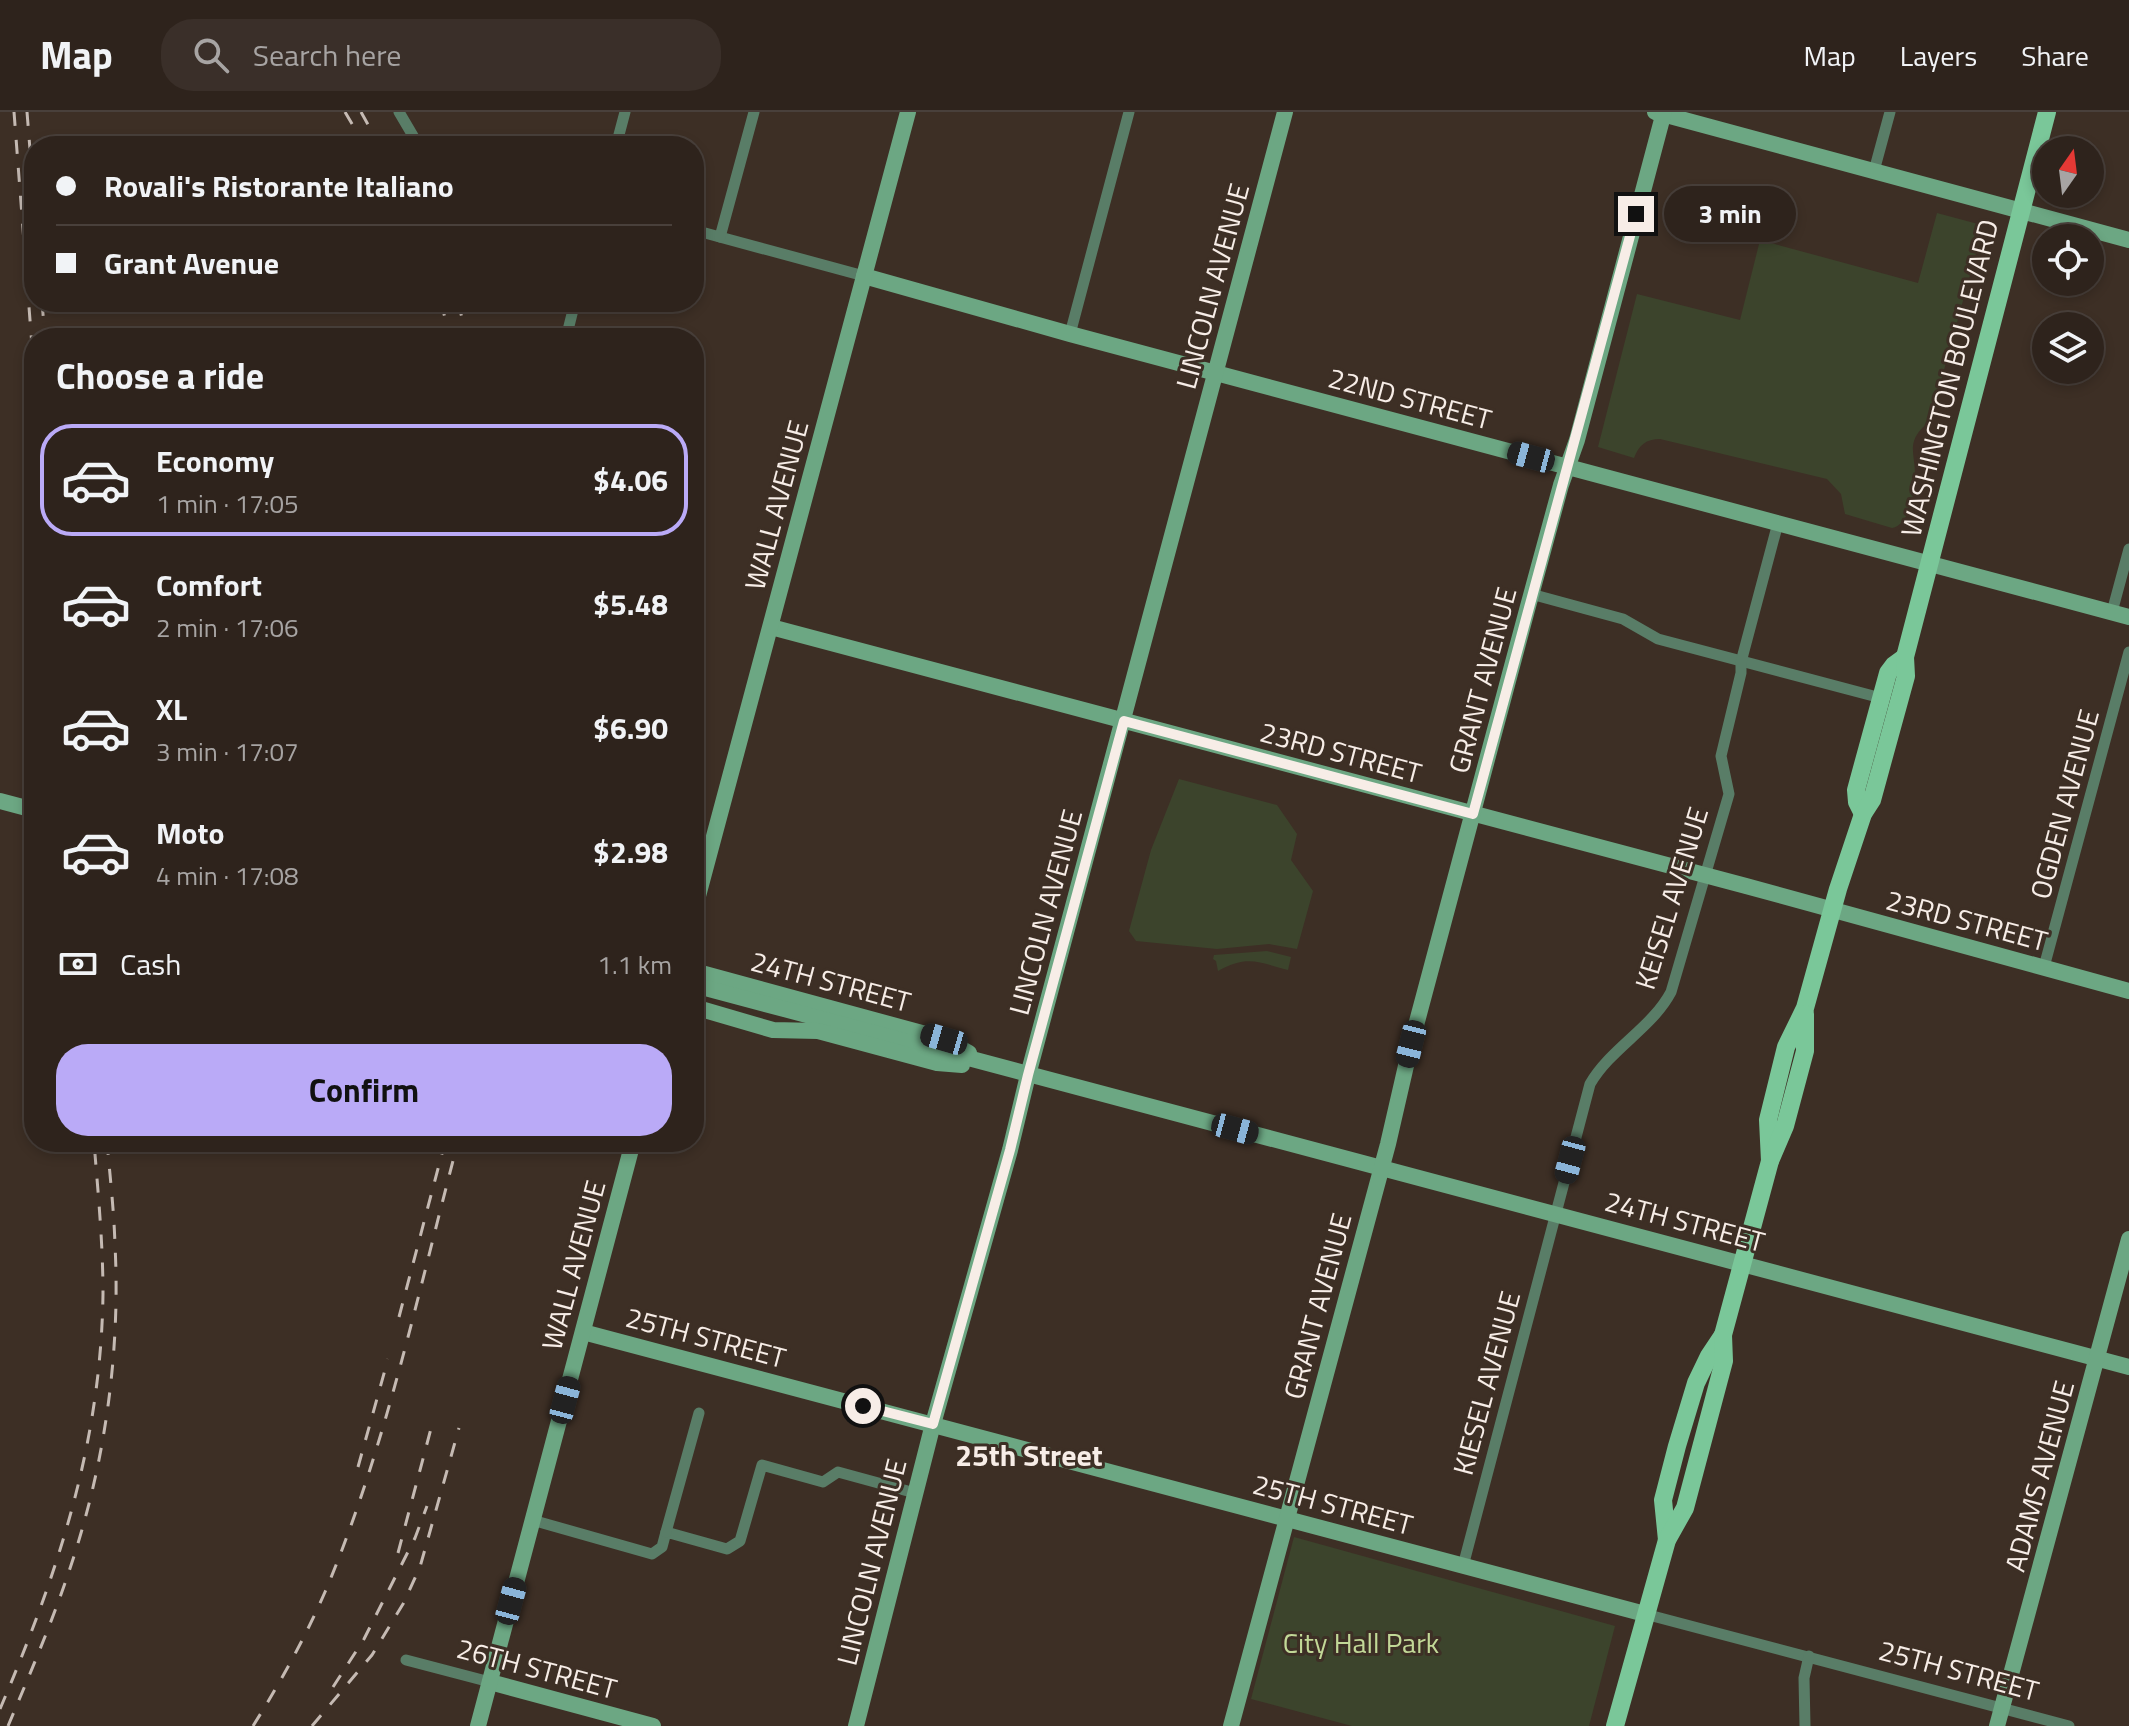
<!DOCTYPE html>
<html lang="en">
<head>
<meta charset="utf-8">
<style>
	body { margin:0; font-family:"Titillium Web",sans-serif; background:#3a2f29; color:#f1f3f6; height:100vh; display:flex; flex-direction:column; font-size:30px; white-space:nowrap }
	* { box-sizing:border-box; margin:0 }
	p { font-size:26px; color:#a7a4a3 }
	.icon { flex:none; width:44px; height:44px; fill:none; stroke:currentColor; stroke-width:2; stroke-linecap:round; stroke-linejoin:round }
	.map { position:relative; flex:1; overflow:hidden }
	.sheet { position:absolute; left:24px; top:216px; width:680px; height:824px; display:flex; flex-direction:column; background:#2e231c; border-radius:32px; box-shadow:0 4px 12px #0003,0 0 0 2px #49403b }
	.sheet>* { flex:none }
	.hud { position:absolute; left:24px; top:24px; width:680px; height:176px; border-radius:32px; box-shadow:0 4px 12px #0003,0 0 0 2px #49403b; display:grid; align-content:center; height:176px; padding:0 32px; background:#2e231c }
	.needle { width:52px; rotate:14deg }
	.buttons { position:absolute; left:2032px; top:24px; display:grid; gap:16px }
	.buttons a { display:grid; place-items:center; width:72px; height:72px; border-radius:50%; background:#2e231c; box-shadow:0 4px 12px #0003,0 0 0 2px #49403b; font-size:40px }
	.end { position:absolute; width:36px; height:36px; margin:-18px; border:10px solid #f7ede7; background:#111; box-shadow:0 0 0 4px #111 }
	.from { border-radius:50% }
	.bubble { position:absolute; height:56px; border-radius:28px; background:#2e231c; box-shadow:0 4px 12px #0003,0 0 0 2px #49403b; font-size:26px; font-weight:700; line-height:56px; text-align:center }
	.car { position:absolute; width:24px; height:48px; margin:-24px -12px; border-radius:10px; box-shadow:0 0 6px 2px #0007; background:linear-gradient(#222 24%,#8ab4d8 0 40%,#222 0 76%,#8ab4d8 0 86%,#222 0) }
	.hud b { display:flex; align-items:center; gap:28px; height:76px; font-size:30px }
	.hud b+b { border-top:2px solid #49403b }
	.hud i { width:20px; height:20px; background:#f1f3f6 }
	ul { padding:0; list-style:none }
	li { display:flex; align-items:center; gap:24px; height:112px; margin:0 16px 12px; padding:0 16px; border:4px solid transparent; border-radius:32px }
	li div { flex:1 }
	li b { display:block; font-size:30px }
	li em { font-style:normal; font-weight:700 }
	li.active { border-color:#baaaf7 }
	li>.icon { width:72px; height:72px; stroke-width:1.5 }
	h2 { padding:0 32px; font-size:36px; line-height:96px }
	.pay { display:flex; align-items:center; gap:20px; height:88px; padding:0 32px; font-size:30px }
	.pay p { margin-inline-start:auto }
	.primary-button { display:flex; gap:16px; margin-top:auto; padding:16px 32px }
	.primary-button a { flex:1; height:92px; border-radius:32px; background:#baaaf7; color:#111; font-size:32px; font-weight:700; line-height:92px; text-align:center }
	header { display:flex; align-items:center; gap:48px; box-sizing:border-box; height:112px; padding:0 40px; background:#2e231c; border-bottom:2px solid #49403b }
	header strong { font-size:38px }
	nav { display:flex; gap:44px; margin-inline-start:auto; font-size:28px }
	.search { width:560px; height:72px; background:#3a2f29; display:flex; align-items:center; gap:20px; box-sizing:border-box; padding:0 28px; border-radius:32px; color:#a7a4a3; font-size:30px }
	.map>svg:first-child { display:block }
</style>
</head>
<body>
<header>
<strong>Map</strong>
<div class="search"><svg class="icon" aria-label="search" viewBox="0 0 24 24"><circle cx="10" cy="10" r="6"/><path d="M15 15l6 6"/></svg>Search here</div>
<nav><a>Map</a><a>Layers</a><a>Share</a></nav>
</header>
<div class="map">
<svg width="2129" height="1614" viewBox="0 0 2129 1614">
	<rect width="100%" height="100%" fill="#3d2f25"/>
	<g fill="#3c442c">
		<path d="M1937,101L1978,112L1981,123L1930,309C1923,315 1917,320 1914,329C1911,338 1915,350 1915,361C1916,377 1910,413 1892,416L1845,402L1841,382L1827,367L1660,327C1646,327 1639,333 1634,346L1598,335L1637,182L1740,208L1760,128L1918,171Z"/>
		<path d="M1179,667L1277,693L1297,722L1291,748L1313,779L1297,837L1269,832L1217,837L1136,829L1129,819L1151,738Z"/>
		<path d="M1267,839L1291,845L1288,858C1258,850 1247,843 1218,859L1216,849L1213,847L1214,843Z"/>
		<path d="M1294,1425L1615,1514L1589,1614H1352L1251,1587Z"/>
	</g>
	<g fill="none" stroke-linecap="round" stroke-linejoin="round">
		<g stroke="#597d67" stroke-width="11">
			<path d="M399,0L419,34"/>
			<path d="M616,34L625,0"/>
			<path d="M1874,59L1890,0"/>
			<path d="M694,118L864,164"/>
			<path d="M720,125L754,0"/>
			<path d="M1070,222L1129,0"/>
			<path d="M566,226L575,190"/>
			<path d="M1531,482L1623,507L1658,527L1881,586"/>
			<path d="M2112,500L2129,437"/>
			<path d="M2044,855L2129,540"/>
			<path d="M532,1408L652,1442L662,1435L666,1420L727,1437L740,1429L762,1353L823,1370L838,1360L915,1381"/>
			<path d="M666,1420L699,1301"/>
			<path d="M1463,1454L1590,972C1611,936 1652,916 1671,880L1729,682L1721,644L1741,561V550L1778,411"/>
			<path d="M1645,1502L2069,1614"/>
			<path d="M406,1548L490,1570"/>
			<path d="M1805,1614L1804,1566L1809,1544"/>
		</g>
		<g stroke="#6ca783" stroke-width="16">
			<path d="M1655,0L2129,128"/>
			<path d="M864,164L1070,222L2129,505"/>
			<path d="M771,515L1746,774L2129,879"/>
			<path d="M0,689L34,698"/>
			<path d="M694,799L908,0"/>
			<path d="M694,859L944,927L969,941"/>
			<path d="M694,873L2129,1255"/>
			<path d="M694,895L773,918L818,919L937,951L962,953"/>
			<path d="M583,1220L1645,1502"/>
			<path d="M490,1570L653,1614"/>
			<path d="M478,1614L633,1030"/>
			<path d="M856,1614L933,1312L1010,1038L1028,963L1285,0"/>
			<path d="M1231,1614L1388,1032L1411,932L1527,498L1561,373L1577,328L1664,0"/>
			<path d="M1997,1614L2129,1127"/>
		</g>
		<g stroke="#7ac799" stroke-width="18">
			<path d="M1863,702L1857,690L1856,678L1888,561L1894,553L1905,545"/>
			<path d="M1770,1049L1768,1008L1786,935L1805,896L1838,777L1863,702L1872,688L1906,564L1905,545L2047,0"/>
			<path d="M1667,1428L1663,1388L1677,1334L1696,1271L1709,1244L1723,1223"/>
			<path d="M1615,1614L1667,1428L1685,1396L1724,1249L1723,1223L1770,1049L1785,1014L1805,939V902"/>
		</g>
		<g stroke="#c5bab3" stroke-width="3" stroke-dasharray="14 14" stroke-linecap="butt">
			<path d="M14,0L34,260"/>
			<path d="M27,0L34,88"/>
			<path d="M345,0L365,34"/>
			<path d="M361,0L380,34"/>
			<path d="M42,190L45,226"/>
			<path d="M441,190L450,226"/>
			<path d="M458,190L467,226"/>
			<path d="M561,1030L564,1035"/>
			<path d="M399,1205L445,1030"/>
			<path d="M358,1355L388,1247"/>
			<path d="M398,1441L433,1309"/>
			<path d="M333,1575L364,1527L415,1426L427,1394"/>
			<path d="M0,1597C58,1461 101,1332 103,1182C103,1131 98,1080 94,1030"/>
			<path d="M8,1614C35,1550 62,1487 81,1421C108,1329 120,1228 115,1133C114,1099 110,1064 107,1030"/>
			<path d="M253,1614C280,1571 305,1526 325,1480C386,1336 418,1180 458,1030"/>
			<path d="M312,1614L372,1543L403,1492L420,1455L459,1316"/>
		</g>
	</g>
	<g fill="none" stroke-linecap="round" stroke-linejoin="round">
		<path stroke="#f7ede7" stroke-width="10" d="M863,1294L933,1312L1010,1038L1028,963L1124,609L1473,702L1636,102"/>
	</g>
	<g text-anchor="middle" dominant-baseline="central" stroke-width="6" stroke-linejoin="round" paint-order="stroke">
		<g font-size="28" fill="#f7ede7" stroke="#3d2f25">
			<text transform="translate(1212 174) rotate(-75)">LINCOLN AVENUE</text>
			<text transform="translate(1949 266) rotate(-76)">WASHINGTON BOULEVARD</text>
			<text transform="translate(1410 286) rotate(15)">22ND STREET</text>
			<text transform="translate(776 393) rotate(-75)">WALL AVENUE</text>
			<text transform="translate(1482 568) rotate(-75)">GRANT AVENUE</text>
			<text transform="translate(1341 640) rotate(15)">23RD STREET</text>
			<text transform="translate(2064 692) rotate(-75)">OGDEN AVENUE</text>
			<text transform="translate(1671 786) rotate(-73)">KEISEL AVENUE</text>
			<text transform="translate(1045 800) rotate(-75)">LINCOLN AVENUE</text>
			<text transform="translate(1967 808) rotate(15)">23RD STREET</text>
			<text transform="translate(831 869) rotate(15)">24TH STREET</text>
			<text transform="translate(1685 1109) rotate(15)">24TH STREET</text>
			<text transform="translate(573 1153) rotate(-75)">WALL AVENUE</text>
			<text transform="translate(1317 1194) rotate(-75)">GRANT AVENUE</text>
			<text transform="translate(706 1225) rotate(15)">25TH STREET</text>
			<text transform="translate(1486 1271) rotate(-75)">KIESEL AVENUE</text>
			<text transform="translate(2039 1364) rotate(-75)">ADAMS AVENUE</text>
			<text transform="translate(1333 1392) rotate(15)">25TH STREET</text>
			<text transform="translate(871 1450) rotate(-76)">LINCOLN AVENUE</text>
			<text transform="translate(537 1556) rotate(15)">26TH STREET</text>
			<text transform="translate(1959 1558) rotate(15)">25TH STREET</text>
		</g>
		<g font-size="28" fill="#c2d897" stroke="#3d2f25">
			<text x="1361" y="1530">City Hall Park</text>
		</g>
		<g font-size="30" font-weight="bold" fill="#f7ede7" stroke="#3d2f25">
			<text x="1029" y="1343">25th Street</text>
		</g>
	</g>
</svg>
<div class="buttons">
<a><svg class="needle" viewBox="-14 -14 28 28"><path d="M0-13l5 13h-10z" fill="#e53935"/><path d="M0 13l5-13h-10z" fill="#a7a4a3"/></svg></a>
<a><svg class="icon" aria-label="locate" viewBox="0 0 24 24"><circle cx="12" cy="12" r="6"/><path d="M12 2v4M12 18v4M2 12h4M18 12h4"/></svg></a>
<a><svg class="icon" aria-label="layers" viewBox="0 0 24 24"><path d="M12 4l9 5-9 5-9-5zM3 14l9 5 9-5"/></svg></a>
</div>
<i class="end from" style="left:863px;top:1294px"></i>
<i class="end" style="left:1636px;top:102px"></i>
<div class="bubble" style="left:1664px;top:74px;width:132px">3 min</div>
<i class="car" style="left:1531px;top:345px;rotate:285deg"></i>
<i class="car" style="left:944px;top:927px;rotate:286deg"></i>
<i class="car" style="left:1411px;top:932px;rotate:194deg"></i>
<i class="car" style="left:1235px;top:1017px;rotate:105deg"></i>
<i class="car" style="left:1570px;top:1048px;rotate:195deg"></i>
<i class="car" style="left:565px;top:1288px;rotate:15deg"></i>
<i class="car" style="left:511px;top:1489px;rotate:15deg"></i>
<div class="hud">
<b><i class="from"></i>Rovali's Ristorante Italiano</b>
<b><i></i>Grant Avenue</b>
</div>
<section class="sheet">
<h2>Choose a ride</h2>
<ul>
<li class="active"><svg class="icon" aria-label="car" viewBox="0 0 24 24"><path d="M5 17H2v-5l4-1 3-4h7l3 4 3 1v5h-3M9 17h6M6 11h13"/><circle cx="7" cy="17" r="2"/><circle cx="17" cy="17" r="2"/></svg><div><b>Economy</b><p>1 min · 17:05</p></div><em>$4.06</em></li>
<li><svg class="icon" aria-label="car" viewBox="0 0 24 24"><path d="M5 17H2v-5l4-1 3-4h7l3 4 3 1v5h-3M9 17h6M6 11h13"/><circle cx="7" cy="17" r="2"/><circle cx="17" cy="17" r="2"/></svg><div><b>Comfort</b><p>2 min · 17:06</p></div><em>$5.48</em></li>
<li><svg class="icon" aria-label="car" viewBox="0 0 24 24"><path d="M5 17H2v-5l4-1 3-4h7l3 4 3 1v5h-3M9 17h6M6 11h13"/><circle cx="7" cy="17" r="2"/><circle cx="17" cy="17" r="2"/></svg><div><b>XL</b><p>3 min · 17:07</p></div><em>$6.90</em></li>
<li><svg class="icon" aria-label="car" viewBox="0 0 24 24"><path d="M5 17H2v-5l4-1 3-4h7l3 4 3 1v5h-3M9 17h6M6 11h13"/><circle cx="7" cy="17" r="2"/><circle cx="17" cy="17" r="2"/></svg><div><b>Moto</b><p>4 min · 17:08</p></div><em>$2.98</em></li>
</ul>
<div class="pay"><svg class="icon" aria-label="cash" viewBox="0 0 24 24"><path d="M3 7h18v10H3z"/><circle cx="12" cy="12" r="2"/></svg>Cash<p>1.1 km</p></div>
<div class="primary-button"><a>Confirm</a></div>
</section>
</div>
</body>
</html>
